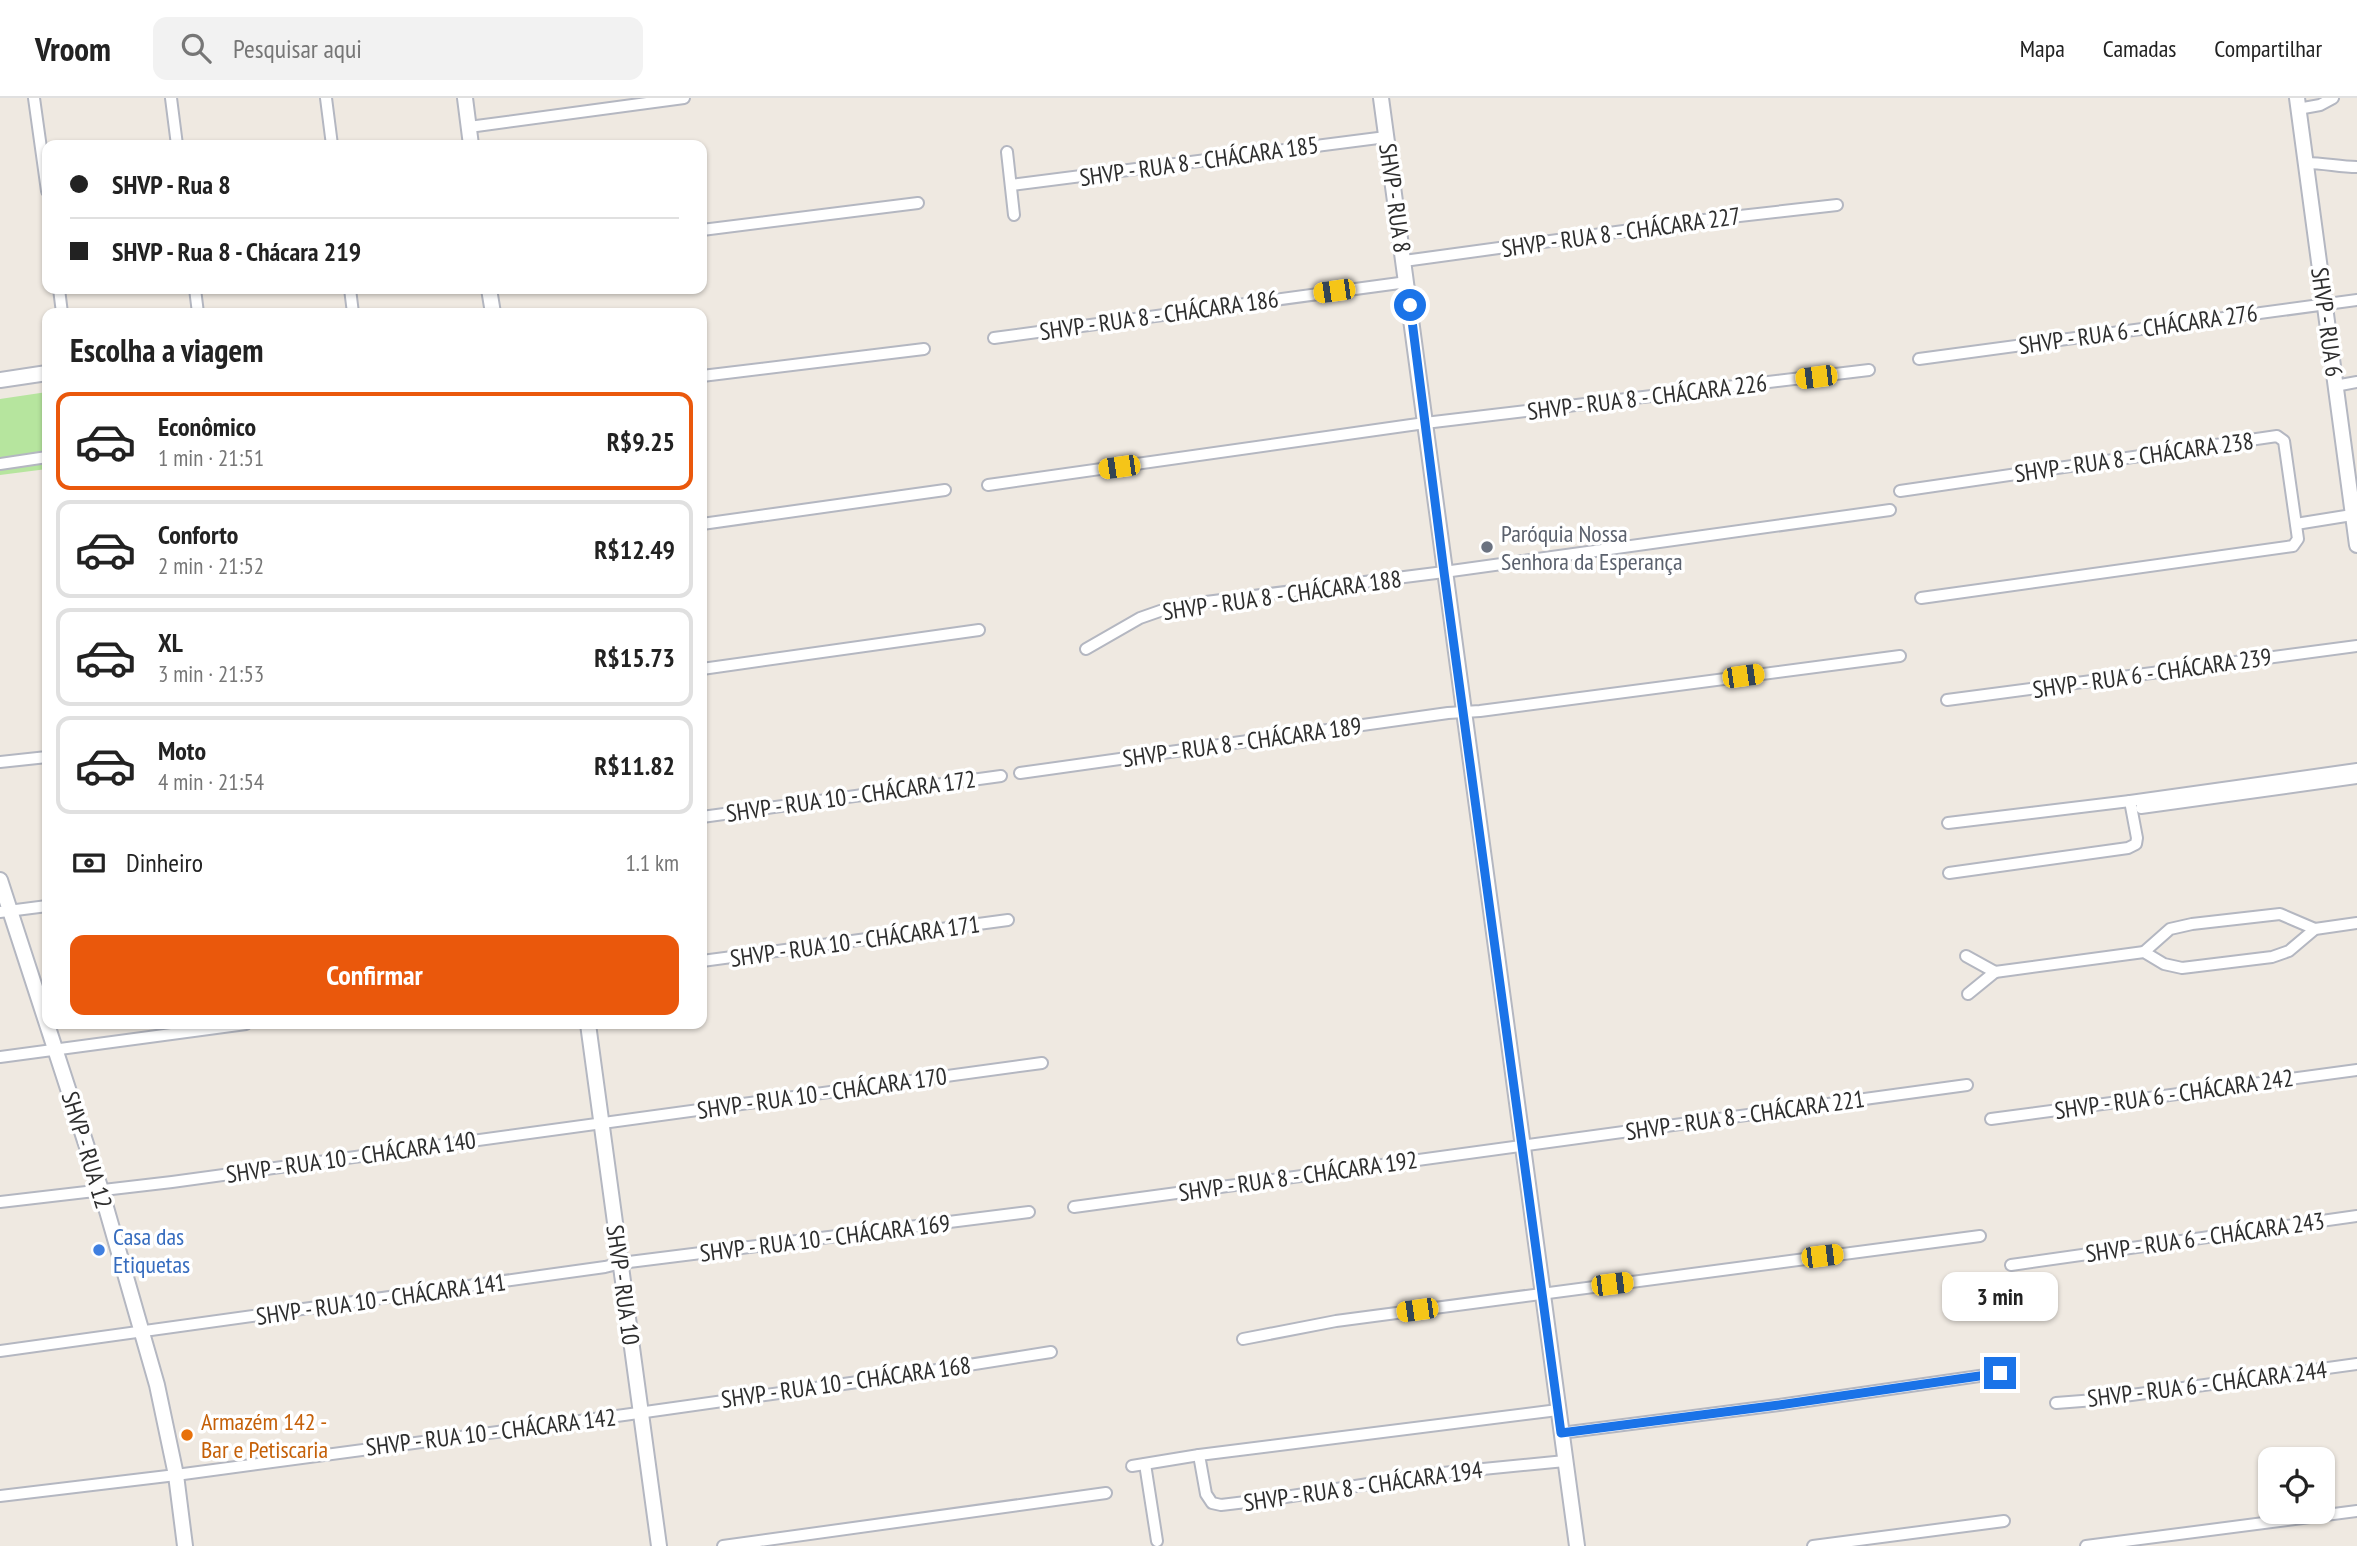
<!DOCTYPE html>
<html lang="pt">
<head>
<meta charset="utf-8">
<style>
	body { margin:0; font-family:"PT Sans Narrow",sans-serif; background:#f2f2f2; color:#222; height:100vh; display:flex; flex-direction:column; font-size:26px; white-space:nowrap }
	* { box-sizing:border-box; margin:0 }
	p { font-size:23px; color:#767676 }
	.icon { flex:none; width:38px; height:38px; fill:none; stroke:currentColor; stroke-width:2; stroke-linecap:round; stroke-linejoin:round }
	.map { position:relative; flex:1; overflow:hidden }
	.panel { position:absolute; left:42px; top:210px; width:665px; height:721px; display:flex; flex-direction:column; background:#fff; border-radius:14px; box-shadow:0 2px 5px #0004 }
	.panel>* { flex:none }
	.hud { position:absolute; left:42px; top:42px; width:665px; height:154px; border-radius:14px; box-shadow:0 2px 5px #0004; display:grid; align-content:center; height:154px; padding:0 28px; background:#fff }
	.controls { position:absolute; left:2258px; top:1349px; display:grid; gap:14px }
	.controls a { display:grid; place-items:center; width:77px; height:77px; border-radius:14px; background:#fff; box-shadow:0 2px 5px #0004; font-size:35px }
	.end { position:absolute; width:32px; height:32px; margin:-16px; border:9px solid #1a73e8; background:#fff; box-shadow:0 0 0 4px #fff }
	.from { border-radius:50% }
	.bubble { position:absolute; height:49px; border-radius:14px; background:#fff; box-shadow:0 2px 5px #0004; font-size:23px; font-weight:700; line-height:49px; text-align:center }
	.car { position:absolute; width:21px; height:42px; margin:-21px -10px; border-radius:9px; box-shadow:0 0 5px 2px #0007; background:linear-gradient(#f5c518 24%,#345 0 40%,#f5c518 0 76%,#345 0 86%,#f5c518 0) }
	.hud b { display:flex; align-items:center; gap:24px; height:66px; font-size:26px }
	.hud b+b { border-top:2px solid #e0e0e0 }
	.hud i { width:18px; height:18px; background:#222 }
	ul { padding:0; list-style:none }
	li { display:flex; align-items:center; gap:21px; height:98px; margin:0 14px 10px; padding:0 14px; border:4px solid #e0e0e0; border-radius:14px }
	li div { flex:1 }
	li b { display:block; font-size:26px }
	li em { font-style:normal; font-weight:700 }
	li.selected { border-color:#ea580c }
	li>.icon { width:63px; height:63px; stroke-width:1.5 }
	h2 { padding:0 28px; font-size:32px; line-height:84px }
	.pay { display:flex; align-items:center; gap:18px; height:77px; padding:0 28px; font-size:26px }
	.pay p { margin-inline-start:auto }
	.cta { display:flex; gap:14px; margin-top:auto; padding:14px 28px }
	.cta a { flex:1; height:80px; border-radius:14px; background:#ea580c; color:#fff; font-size:28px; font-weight:700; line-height:80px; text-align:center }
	header { display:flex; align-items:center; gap:42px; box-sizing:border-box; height:98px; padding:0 35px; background:#fff; border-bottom:2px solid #e0e0e0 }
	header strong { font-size:33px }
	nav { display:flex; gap:38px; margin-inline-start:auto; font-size:24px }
	.search { width:490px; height:63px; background:#f2f2f2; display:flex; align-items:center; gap:18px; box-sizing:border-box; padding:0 24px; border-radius:14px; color:#767676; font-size:26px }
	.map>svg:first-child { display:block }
</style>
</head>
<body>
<header>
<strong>Vroom</strong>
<div class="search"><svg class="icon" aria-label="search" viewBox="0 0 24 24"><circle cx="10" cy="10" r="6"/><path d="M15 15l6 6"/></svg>Pesquisar aqui</div>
<nav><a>Mapa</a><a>Camadas</a><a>Compartilhar</a></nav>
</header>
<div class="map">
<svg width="2357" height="1448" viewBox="0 0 2357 1448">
	<rect width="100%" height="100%" fill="#efe9e1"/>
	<path fill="#b6e59e" d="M47,294V371L0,377V301Z"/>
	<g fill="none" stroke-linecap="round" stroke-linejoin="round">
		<defs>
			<g id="minor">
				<path d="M34,0L47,93"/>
				<path d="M171,0L177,47"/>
				<path d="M326,0L332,47"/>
				<path d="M2298,11L2320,7L2333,0"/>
				<path d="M469,29L684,0"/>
				<path d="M1007,54L1014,117"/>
				<path d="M2306,65C2325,65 2339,69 2357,69"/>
				<path d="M1011,87L1386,39"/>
				<path d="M702,132L918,105"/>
				<path d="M1404,163L1704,122L1837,107"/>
				<path d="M59,191L62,215"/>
				<path d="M195,191L198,215"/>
				<path d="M350,191L353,215"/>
				<path d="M994,240L1407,184"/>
				<path d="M1919,261L2357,202"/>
				<path d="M702,278L924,251"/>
				<path d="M2335,288L2357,284"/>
				<path d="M0,366L47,359"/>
				<path d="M988,387L1425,325L1869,272"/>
				<path d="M1900,393L2277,338L2284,343L2298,441L2293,448L1921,500"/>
				<path d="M702,426L945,392"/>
				<path d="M2296,426L2352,417"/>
				<path d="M1086,551L1140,520L1160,513L1198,505L1444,474L1890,412"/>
				<path d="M702,571L979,532"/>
				<path d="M1947,602L2357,548"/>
				<path d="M0,664L47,659"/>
				<path d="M1020,675L1448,615L1480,613L1900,558"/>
				<path d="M2141,710L2357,680"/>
				<path d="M702,719L1001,678"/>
				<path d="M1948,725L2130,703L2357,671"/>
				<path d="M1949,775L2128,750L2136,746L2137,740L2130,703"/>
				<path d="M0,814L47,808"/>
				<path d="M2144,854L2170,831L2192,826L2280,816L2315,831"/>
				<path d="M1966,858L1995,874L1968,896"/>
				<path d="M702,863L1008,822"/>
				<path d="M1995,874L2144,854L2164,866L2182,870L2272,859L2289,853L2315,831L2357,825"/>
				<path d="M0,959L246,926"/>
				<path d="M1991,1021L2357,972"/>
				<path d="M0,1104L172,1084L1042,965"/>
				<path d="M1074,1109L1967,987"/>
				<path d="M2011,1167L2357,1118"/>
				<path d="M1243,1241L1336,1223L1980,1138"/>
				<path d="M0,1253L605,1169L621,1165L1029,1114"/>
				<path d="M2056,1305L2095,1302L2357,1266"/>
				<path d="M1558,1312L1199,1357L1206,1396L1212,1405L1221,1407L1279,1400L1432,1376L1565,1363"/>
				<path d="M1561,1335L1779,1307L2000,1275"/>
				<path d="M1145,1366L1157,1443"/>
				<path d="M1132,1368L1199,1357"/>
				<path d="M0,1398L176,1377L624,1317L886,1280L1051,1254"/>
				<path d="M723,1448L1106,1395"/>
				<path d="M1813,1448L2004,1423"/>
				<path d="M2086,1448L2357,1413"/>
			</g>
			<g id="tertiary">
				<path d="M465,0L471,47"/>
				<path d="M1381,0L1577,1448"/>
				<path d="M2297,0L2357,447"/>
				<path d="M489,191L493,215"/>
				<path d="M0,282L47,275"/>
				<path d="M0,782L101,1092L157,1287L176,1377L185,1448"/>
				<path d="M588,926L659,1448"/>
			</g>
		</defs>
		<use href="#minor" stroke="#b4b7c1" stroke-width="14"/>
		<use href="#tertiary" stroke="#b4b7c1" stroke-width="18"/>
		<use href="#minor" stroke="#fff" stroke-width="10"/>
		<use href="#tertiary" stroke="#fff" stroke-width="14"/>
	</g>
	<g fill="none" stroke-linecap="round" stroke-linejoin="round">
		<path stroke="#1a73e8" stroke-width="9" d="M1410,207L1444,474L1561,1335L1779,1307L2000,1275"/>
	</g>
	<circle fill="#6b7280" stroke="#fff" stroke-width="2.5" cx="1487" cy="449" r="7"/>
	<circle fill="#3f7fe0" stroke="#fff" stroke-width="2.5" cx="99" cy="1152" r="7"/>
	<circle fill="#e8710a" stroke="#fff" stroke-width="2.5" cx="187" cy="1337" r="7"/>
	<g text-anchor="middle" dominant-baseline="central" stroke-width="7" stroke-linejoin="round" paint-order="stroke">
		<g font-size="24" fill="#2e2e2e" stroke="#fff">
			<text transform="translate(1199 63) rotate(-8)">SHVP - RUA 8 - CHÁCARA 185</text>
			<text transform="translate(1395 100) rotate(82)">SHVP - RUA 8</text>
			<text transform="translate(1621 134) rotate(-8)">SHVP - RUA 8 - CHÁCARA 227</text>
			<text transform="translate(1159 217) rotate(-8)">SHVP - RUA 8 - CHÁCARA 186</text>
			<text transform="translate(2327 224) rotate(82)">SHVP - RUA 6</text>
			<text transform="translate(2138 231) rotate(-8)">SHVP - RUA 6 - CHÁCARA 276</text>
			<text transform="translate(1647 299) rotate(-7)">SHVP - RUA 8 - CHÁCARA 226</text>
			<text transform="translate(2134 359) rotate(-8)">SHVP - RUA 8 - CHÁCARA 238</text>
			<text transform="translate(1282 497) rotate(-8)">SHVP - RUA 8 - CHÁCARA 188</text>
			<text transform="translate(2152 575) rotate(-8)">SHVP - RUA 6 - CHÁCARA 239</text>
			<text transform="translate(1242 644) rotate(-8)">SHVP - RUA 8 - CHÁCARA 189</text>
			<text transform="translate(851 698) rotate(-8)">SHVP - RUA 10 - CHÁCARA 172</text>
			<text transform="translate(855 843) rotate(-8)">SHVP - RUA 10 - CHÁCARA 171</text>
			<text transform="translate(822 995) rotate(-8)">SHVP - RUA 10 - CHÁCARA 170</text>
			<text transform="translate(2174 996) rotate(-8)">SHVP - RUA 6 - CHÁCARA 242</text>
			<text transform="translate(1745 1017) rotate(-8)">SHVP - RUA 8 - CHÁCARA 221</text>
			<text transform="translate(87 1052) rotate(73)">SHVP - RUA 12</text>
			<text transform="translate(351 1059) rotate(-8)">SHVP - RUA 10 - CHÁCARA 140</text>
			<text transform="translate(1298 1078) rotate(-8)">SHVP - RUA 8 - CHÁCARA 192</text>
			<text transform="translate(2205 1139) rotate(-8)">SHVP - RUA 6 - CHÁCARA 243</text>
			<text transform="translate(825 1140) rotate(-7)">SHVP - RUA 10 - CHÁCARA 169</text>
			<text transform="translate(623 1187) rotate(82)">SHVP - RUA 10</text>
			<text transform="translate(381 1201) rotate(-8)">SHVP - RUA 10 - CHÁCARA 141</text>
			<text transform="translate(846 1284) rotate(-8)">SHVP - RUA 10 - CHÁCARA 168</text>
			<text transform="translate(2207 1286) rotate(-7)">SHVP - RUA 6 - CHÁCARA 244</text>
			<text transform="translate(491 1334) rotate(-7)">SHVP - RUA 10 - CHÁCARA 142</text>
			<text transform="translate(1363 1388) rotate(-8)">SHVP - RUA 8 - CHÁCARA 194</text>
		</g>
		<g font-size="24" fill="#5b616d" stroke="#fff" text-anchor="start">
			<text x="1501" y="435">Paróquia Nossa<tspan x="1501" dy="28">Senhora da Esperança</tspan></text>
		</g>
		<g font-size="24" fill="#366cbe" stroke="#fff" text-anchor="start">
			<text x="113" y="1138">Casa das<tspan x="113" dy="28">Etiquetas</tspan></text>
		</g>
		<g font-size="24" fill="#c56008" stroke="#fff" text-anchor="start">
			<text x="201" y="1323">Armazém 142 -<tspan x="201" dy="28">Bar e Petiscaria</tspan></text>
		</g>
	</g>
</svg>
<div class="controls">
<a><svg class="icon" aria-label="locate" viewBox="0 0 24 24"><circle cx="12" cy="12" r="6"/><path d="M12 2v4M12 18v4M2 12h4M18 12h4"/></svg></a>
</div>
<i class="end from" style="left:1410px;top:207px"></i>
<i class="end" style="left:2000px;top:1275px"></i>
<div class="bubble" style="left:1942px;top:1174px;width:116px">3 min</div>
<i class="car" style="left:1334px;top:193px;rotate:262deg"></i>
<i class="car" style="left:1816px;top:279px;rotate:263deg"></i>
<i class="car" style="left:1119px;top:369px;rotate:262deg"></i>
<i class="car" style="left:1743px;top:578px;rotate:82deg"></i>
<i class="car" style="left:1822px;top:1158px;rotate:83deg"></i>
<i class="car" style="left:1612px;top:1186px;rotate:83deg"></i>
<i class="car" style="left:1417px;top:1212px;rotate:262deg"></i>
<div class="hud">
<b><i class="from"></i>SHVP - Rua 8</b>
<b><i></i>SHVP - Rua 8 - Chácara 219</b>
</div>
<section class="panel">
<h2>Escolha a viagem</h2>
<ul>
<li class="selected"><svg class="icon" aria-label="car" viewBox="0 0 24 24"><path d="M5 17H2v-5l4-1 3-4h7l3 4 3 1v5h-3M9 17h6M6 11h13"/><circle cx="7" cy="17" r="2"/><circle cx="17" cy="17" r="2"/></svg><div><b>Econômico</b><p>1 min · 21:51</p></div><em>R$9.25</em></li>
<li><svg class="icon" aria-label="car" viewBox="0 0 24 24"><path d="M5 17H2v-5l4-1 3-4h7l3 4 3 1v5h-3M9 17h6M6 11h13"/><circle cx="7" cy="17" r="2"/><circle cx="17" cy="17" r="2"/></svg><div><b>Conforto</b><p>2 min · 21:52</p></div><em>R$12.49</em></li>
<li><svg class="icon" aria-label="car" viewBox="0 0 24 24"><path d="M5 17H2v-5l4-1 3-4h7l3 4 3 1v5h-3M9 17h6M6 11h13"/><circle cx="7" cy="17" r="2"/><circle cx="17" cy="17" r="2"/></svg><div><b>XL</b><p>3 min · 21:53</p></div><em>R$15.73</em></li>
<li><svg class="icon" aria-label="car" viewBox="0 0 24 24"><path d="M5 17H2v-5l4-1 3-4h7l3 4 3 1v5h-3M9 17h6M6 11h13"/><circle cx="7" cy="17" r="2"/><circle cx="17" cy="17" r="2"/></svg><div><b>Moto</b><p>4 min · 21:54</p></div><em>R$11.82</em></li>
</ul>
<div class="pay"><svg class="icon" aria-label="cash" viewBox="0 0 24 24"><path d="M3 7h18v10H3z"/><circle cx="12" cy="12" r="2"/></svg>Dinheiro<p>1.1 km</p></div>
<div class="cta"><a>Confirmar</a></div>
</section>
</div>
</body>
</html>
